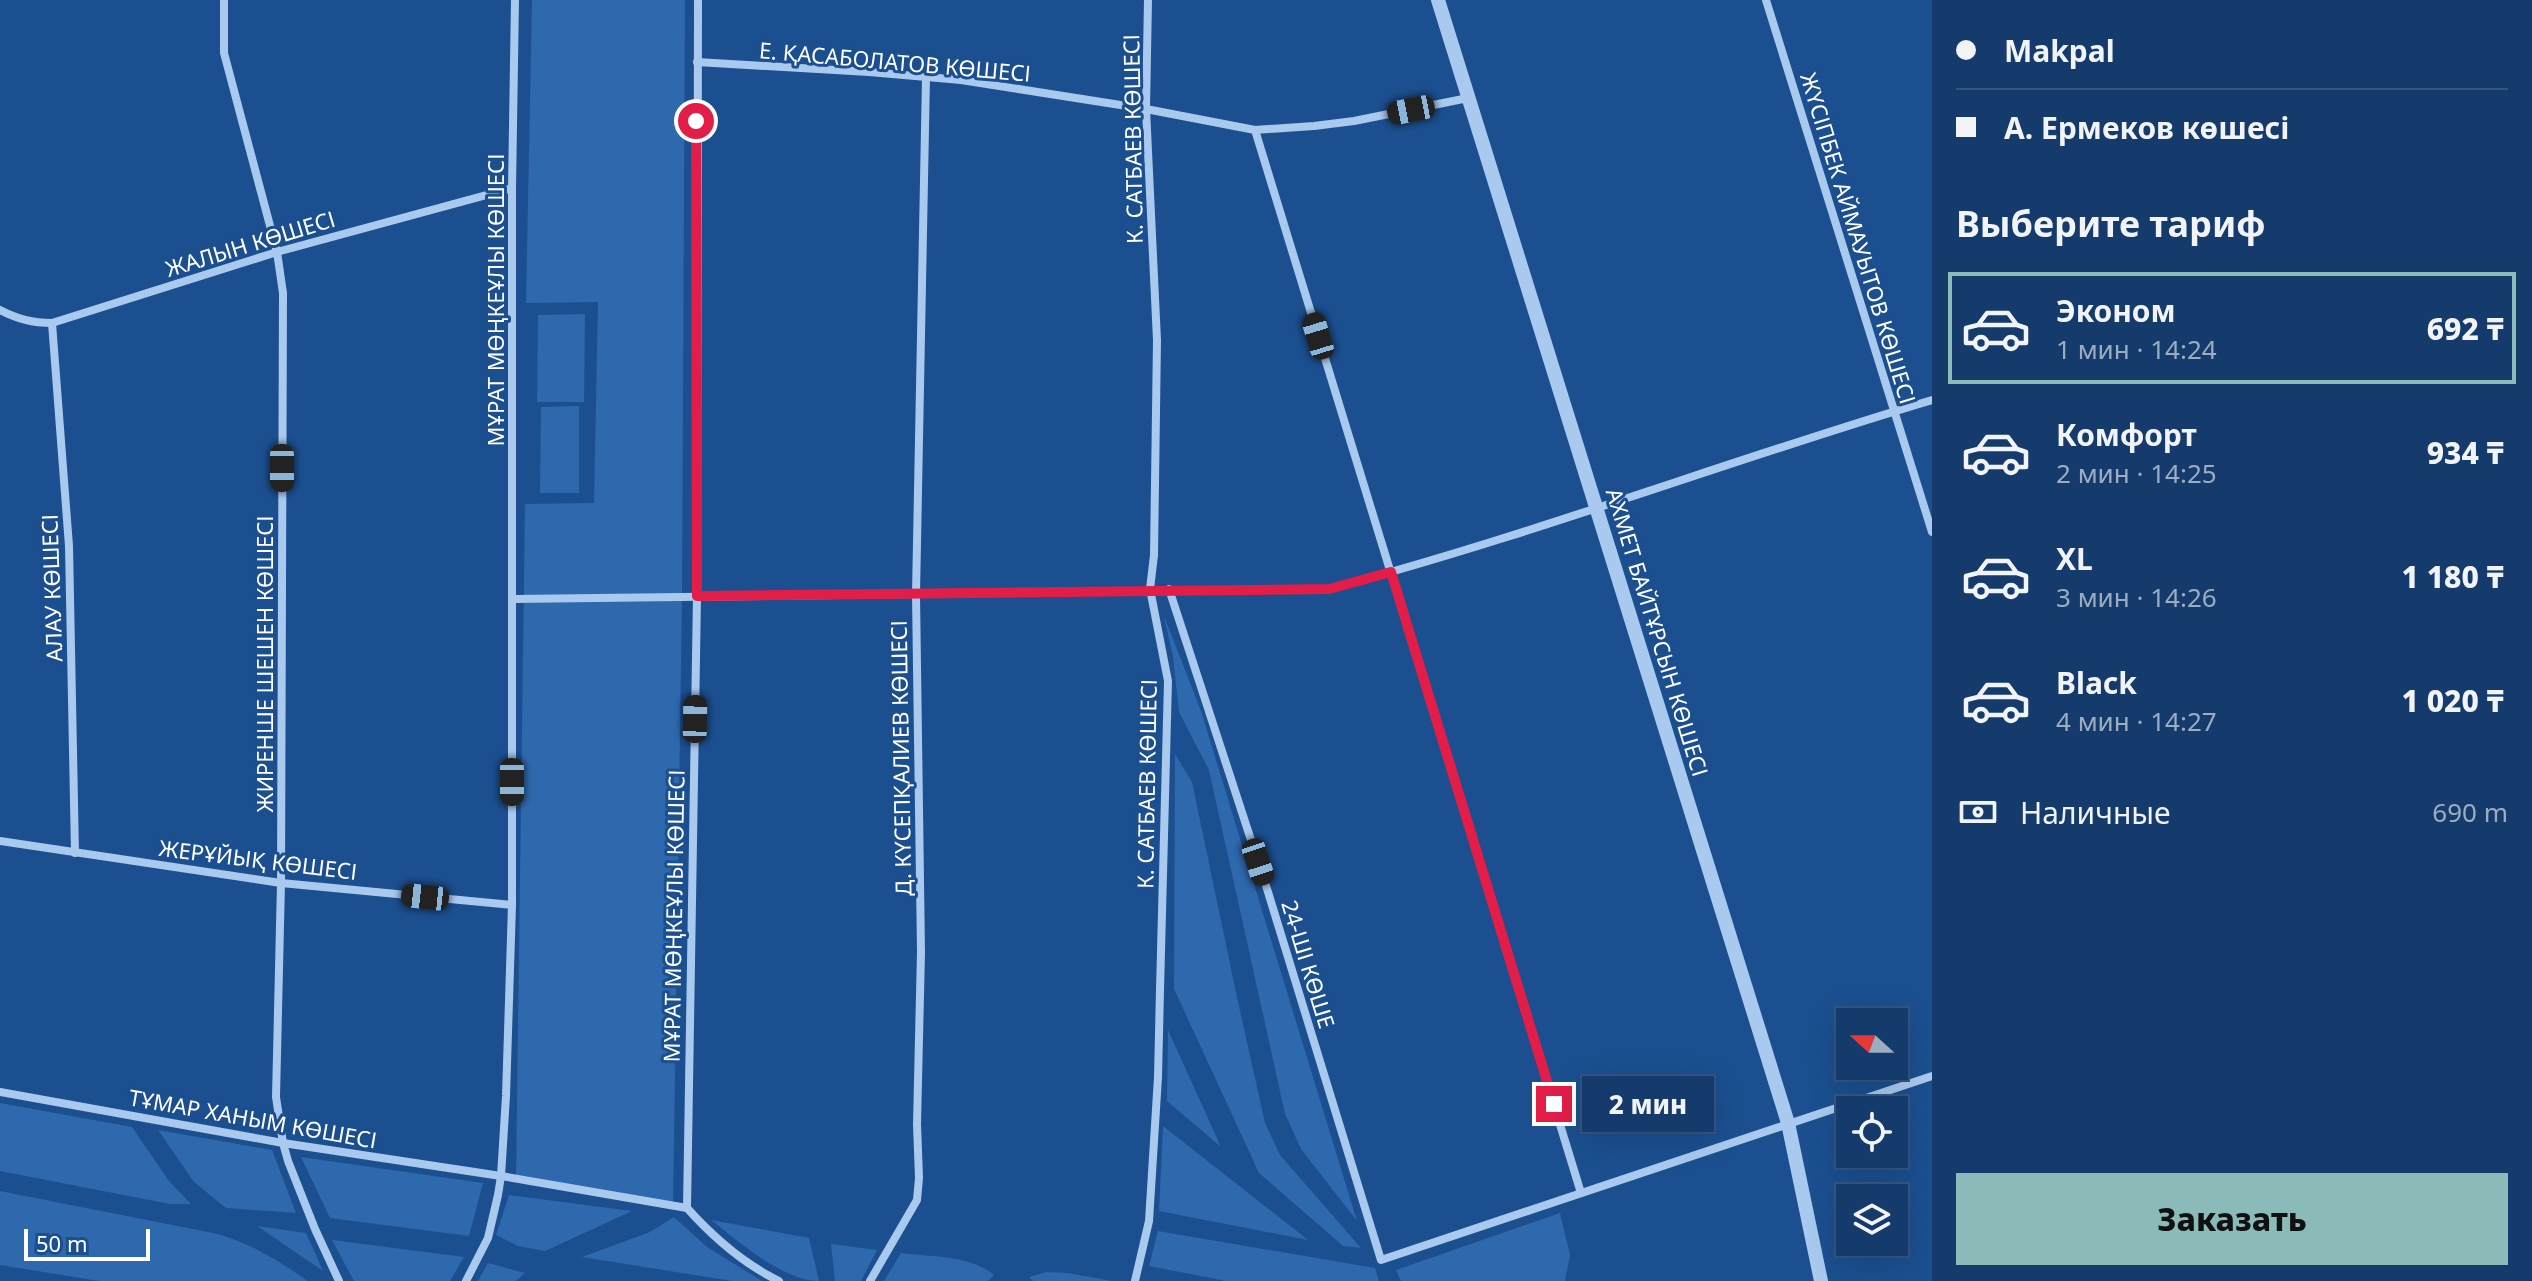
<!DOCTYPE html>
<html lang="ru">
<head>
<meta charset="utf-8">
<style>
	body { margin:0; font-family:"Noto Sans",sans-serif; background:#214673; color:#f1f3f6; height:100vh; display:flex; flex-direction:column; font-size:30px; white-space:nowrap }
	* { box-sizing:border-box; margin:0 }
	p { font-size:26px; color:#9dadc1 }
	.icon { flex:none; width:44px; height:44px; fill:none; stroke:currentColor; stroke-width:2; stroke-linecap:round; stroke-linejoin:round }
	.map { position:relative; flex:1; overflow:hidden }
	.panel { display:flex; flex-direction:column; background:#143b6b; width:600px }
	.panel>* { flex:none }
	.banner { display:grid; align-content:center; height:176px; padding:0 24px; background:#143b6b }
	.needle { width:52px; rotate:291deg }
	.fabs { position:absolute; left:1836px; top:1008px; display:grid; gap:16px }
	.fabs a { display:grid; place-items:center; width:72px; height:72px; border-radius:0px; background:#143b6b; box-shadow:0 8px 32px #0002,0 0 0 2px #33557e; font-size:40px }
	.scale { position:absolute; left:24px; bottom:20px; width:126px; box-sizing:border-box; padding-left:8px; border:4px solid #fff; border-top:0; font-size:22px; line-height:28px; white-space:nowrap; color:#fff; -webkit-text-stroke:6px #1b4f8f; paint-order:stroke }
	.end { position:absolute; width:36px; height:36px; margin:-18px; border:10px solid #e11d48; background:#fff; box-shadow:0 0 0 4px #fff }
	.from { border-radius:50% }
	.bubble { position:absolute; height:56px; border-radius:0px; background:#143b6b; box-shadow:0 8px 32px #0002,0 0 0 2px #33557e; font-size:26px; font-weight:800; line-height:56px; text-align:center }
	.car { position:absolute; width:24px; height:48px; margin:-24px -12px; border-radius:10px; box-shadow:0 0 6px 2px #0007; background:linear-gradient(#222 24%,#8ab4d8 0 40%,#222 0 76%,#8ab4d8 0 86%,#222 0) }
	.banner b { display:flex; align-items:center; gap:28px; height:76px; font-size:30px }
	.banner b+b { border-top:2px solid #33557e }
	.banner i { width:20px; height:20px; background:#f1f3f6 }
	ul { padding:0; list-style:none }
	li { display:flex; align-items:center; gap:24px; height:112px; margin:0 16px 12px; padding:0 8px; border:4px solid transparent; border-radius:0px }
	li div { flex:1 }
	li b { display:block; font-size:30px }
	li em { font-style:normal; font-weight:800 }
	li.on { border-color:#8bbbb9 }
	li>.icon { width:72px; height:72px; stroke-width:1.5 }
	h2 { padding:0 24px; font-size:36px; line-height:96px }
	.pay { display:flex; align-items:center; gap:20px; height:88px; padding:0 24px; font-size:30px }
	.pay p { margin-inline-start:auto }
	.action { display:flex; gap:16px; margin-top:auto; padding:16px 24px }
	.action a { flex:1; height:92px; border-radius:0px; background:#8bbbb9; color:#111; font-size:32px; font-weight:800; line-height:92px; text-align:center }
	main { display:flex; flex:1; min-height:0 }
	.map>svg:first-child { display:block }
</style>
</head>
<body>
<main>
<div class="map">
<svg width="1932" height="1281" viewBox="0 0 1932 1281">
	<rect width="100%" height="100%" fill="#1b4f8f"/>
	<g fill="#2e69ad">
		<path d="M532,0H685L682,597L673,1206L516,1179L525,504L594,503L598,302L526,303Z"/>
		<path d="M585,314L584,402H537L538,315Z"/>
		<path d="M579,406V493H540L541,407Z"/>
		<path d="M1164,616L1201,711L1357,1221L1301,1149L1285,1114L1209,770L1179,712L1173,657Z"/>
		<path d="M1175,754L1192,782L1238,1002L1265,1123L1280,1155L1361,1248L1343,1246L1259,1173L1174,989Z"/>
		<path d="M1168,1030L1221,1147L1167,1101Z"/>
		<path d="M0,1103L132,1127L169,1181L191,1204H170L0,1171Z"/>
		<path d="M1163,1126L1308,1240L1159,1211Z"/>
		<path d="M158,1130L272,1150L296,1213L226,1208L194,1182Z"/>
		<path d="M301,1157L483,1183L469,1236L330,1218Z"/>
		<path d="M0,1191L218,1234C252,1244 279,1261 308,1281H99L0,1265Z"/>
		<path d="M509,1195L632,1211L545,1251L518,1246L496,1235Z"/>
		<path d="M1560,1213L1570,1255L1565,1281H1401L1396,1270Z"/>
		<path d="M674,1217L707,1247L762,1281H732L582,1257L650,1232Z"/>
		<path d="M711,1220L809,1238L819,1281C783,1281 738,1241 711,1220Z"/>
		<path d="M257,1226L306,1233L323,1271Z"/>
		<path d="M1158,1231L1375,1268L1379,1281H1226L1149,1266Z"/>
		<path d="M332,1240L464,1257L450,1281H354Z"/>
		<path d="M831,1244L877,1250L861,1281H835Z"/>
		<path d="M901,1253C931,1257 970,1255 994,1275L988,1281H884Z"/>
		<path d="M488,1263L525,1273L516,1281H478Z"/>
		<path d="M1046,1272L1068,1273L1112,1281H1033L1029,1277Z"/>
	</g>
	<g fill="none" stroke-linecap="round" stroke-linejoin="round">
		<g stroke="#a9c9ee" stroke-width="8">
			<path d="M224,0V53L277,252L283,293L281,883L276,1097L283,1143L288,1161L315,1229L339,1281"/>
			<path d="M1766,0L1932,532"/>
			<path d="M697,62L869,72L961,80L1146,109L1255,130L1314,126L1354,121L1468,98"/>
			<path d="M1255,130L1581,1193"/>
			<path d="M0,310C18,319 32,323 52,323L277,252L512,188"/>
			<path d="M52,323L69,546L75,853"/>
			<path d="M1169,589L1268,892L1381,1260L1932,1076"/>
			<path d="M513,599L1329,589C1533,535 1730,460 1932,400"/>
			<path d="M0,841L281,883L512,905"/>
			<path d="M0,1092L283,1143L501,1176L687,1208C713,1237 744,1264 779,1281"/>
			<path d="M687,1208L697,596L698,0"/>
			<path d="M466,1281L488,1238L498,1195L501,1176L506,1096L512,905V188L515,0"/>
			<path d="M870,1281L917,1200L919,1178L917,1124L921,952L916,594L926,77"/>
			<path d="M1135,1281L1149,1221L1158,1077L1160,990L1168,681L1150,589L1154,555L1157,340L1146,109L1148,0"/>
		</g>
		<path stroke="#a9c9ee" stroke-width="14" d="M1438,0L1788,1123L1821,1281"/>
	</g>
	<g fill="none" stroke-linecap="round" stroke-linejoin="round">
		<path stroke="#e11d48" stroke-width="10" d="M696,121L697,596L1329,589L1391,572L1554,1104"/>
	</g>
	<g text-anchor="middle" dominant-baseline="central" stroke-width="6" stroke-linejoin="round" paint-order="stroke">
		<g font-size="22" fill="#fff" stroke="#1b4f8f">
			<text transform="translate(895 61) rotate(5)">Е. ҚАСАБОЛАТОВ КӨШЕСІ</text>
			<text transform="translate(1132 139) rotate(-91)">К. САТБАЕВ КӨШЕСІ</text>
			<text transform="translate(1859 238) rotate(73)">ЖҮСІПБЕК АЙМАУЫТОВ КӨШЕСІ</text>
			<text transform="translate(250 243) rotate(-17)">ЖАЛЫН КӨШЕСІ</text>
			<text transform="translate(495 300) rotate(-90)">МҰРАТ МӨҢКЕҰЛЫ КӨШЕСІ</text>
			<text transform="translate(51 588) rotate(-92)">АЛАУ КӨШЕСІ</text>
			<text transform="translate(1658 632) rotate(73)">АХМЕТ БАЙТҰРСЫН КӨШЕСІ</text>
			<text transform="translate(264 664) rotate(-90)">ЖИРЕНШЕ ШЕШЕН КӨШЕСІ</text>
			<text transform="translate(900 758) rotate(-91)">Д. КҮСЕПҚАЛИЕВ КӨШЕСІ</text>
			<text transform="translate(1146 784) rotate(-89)">К. САТБАЕВ КӨШЕСІ</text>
			<text transform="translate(258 859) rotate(7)">ЖЕРҰЙЫҚ КӨШЕСІ</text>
			<text transform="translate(673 916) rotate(-89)">МҰРАТ МӨҢКЕҰЛЫ КӨШЕСІ</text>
			<text transform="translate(1309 964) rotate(73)">24-ШІ КӨШЕ</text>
			<text transform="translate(253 1118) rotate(10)">ТҰМАР ХАНЫМ КӨШЕСІ</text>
		</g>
	</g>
</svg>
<div class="fabs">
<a><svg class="needle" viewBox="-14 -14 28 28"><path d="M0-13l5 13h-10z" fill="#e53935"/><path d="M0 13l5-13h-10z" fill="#9dadc1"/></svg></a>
<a><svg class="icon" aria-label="locate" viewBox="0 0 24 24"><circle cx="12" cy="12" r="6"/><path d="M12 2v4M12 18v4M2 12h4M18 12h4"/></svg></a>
<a><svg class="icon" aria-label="layers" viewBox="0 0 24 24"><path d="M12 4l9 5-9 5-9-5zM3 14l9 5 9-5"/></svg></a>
</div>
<div class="scale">50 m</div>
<i class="end from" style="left:696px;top:121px"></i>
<i class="end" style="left:1554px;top:1104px"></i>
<div class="bubble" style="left:1582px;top:1076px;width:132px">2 мин</div>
<i class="car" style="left:1411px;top:110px;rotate:259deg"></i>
<i class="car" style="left:1318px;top:336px;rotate:343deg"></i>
<i class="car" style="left:282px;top:468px;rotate:180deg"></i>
<i class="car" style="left:695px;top:719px;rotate:1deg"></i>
<i class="car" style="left:512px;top:782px;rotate:180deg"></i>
<i class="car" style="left:1258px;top:862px;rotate:162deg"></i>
<i class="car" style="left:425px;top:897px;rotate:276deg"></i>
</div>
<section class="panel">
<div class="banner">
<b><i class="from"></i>Makpal</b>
<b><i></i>А. Ермеков көшесі</b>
</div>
<h2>Выберите тариф</h2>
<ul>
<li class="on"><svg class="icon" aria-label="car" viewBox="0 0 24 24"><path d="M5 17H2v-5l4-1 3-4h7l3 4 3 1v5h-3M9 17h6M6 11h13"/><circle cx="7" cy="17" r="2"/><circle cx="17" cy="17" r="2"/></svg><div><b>Эконом</b><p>1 мин · 14:24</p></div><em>692 ₸</em></li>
<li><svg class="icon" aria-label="car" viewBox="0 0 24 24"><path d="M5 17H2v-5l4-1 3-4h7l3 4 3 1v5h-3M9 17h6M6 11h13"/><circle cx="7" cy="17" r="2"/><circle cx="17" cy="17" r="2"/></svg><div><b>Комфорт</b><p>2 мин · 14:25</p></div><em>934 ₸</em></li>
<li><svg class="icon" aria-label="car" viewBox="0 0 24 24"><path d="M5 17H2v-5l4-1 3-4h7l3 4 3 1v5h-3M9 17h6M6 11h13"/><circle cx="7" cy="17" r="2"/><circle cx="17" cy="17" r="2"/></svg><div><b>XL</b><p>3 мин · 14:26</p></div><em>1 180 ₸</em></li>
<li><svg class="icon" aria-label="car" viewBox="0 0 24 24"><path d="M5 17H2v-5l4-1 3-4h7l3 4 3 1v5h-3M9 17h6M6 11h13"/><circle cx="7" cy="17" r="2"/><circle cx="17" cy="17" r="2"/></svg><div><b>Black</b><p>4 мин · 14:27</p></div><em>1 020 ₸</em></li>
</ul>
<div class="pay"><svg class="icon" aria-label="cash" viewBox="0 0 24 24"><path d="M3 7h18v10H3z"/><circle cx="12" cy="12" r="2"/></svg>Наличные<p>690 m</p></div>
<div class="action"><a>Заказать</a></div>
</section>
</main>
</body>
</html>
